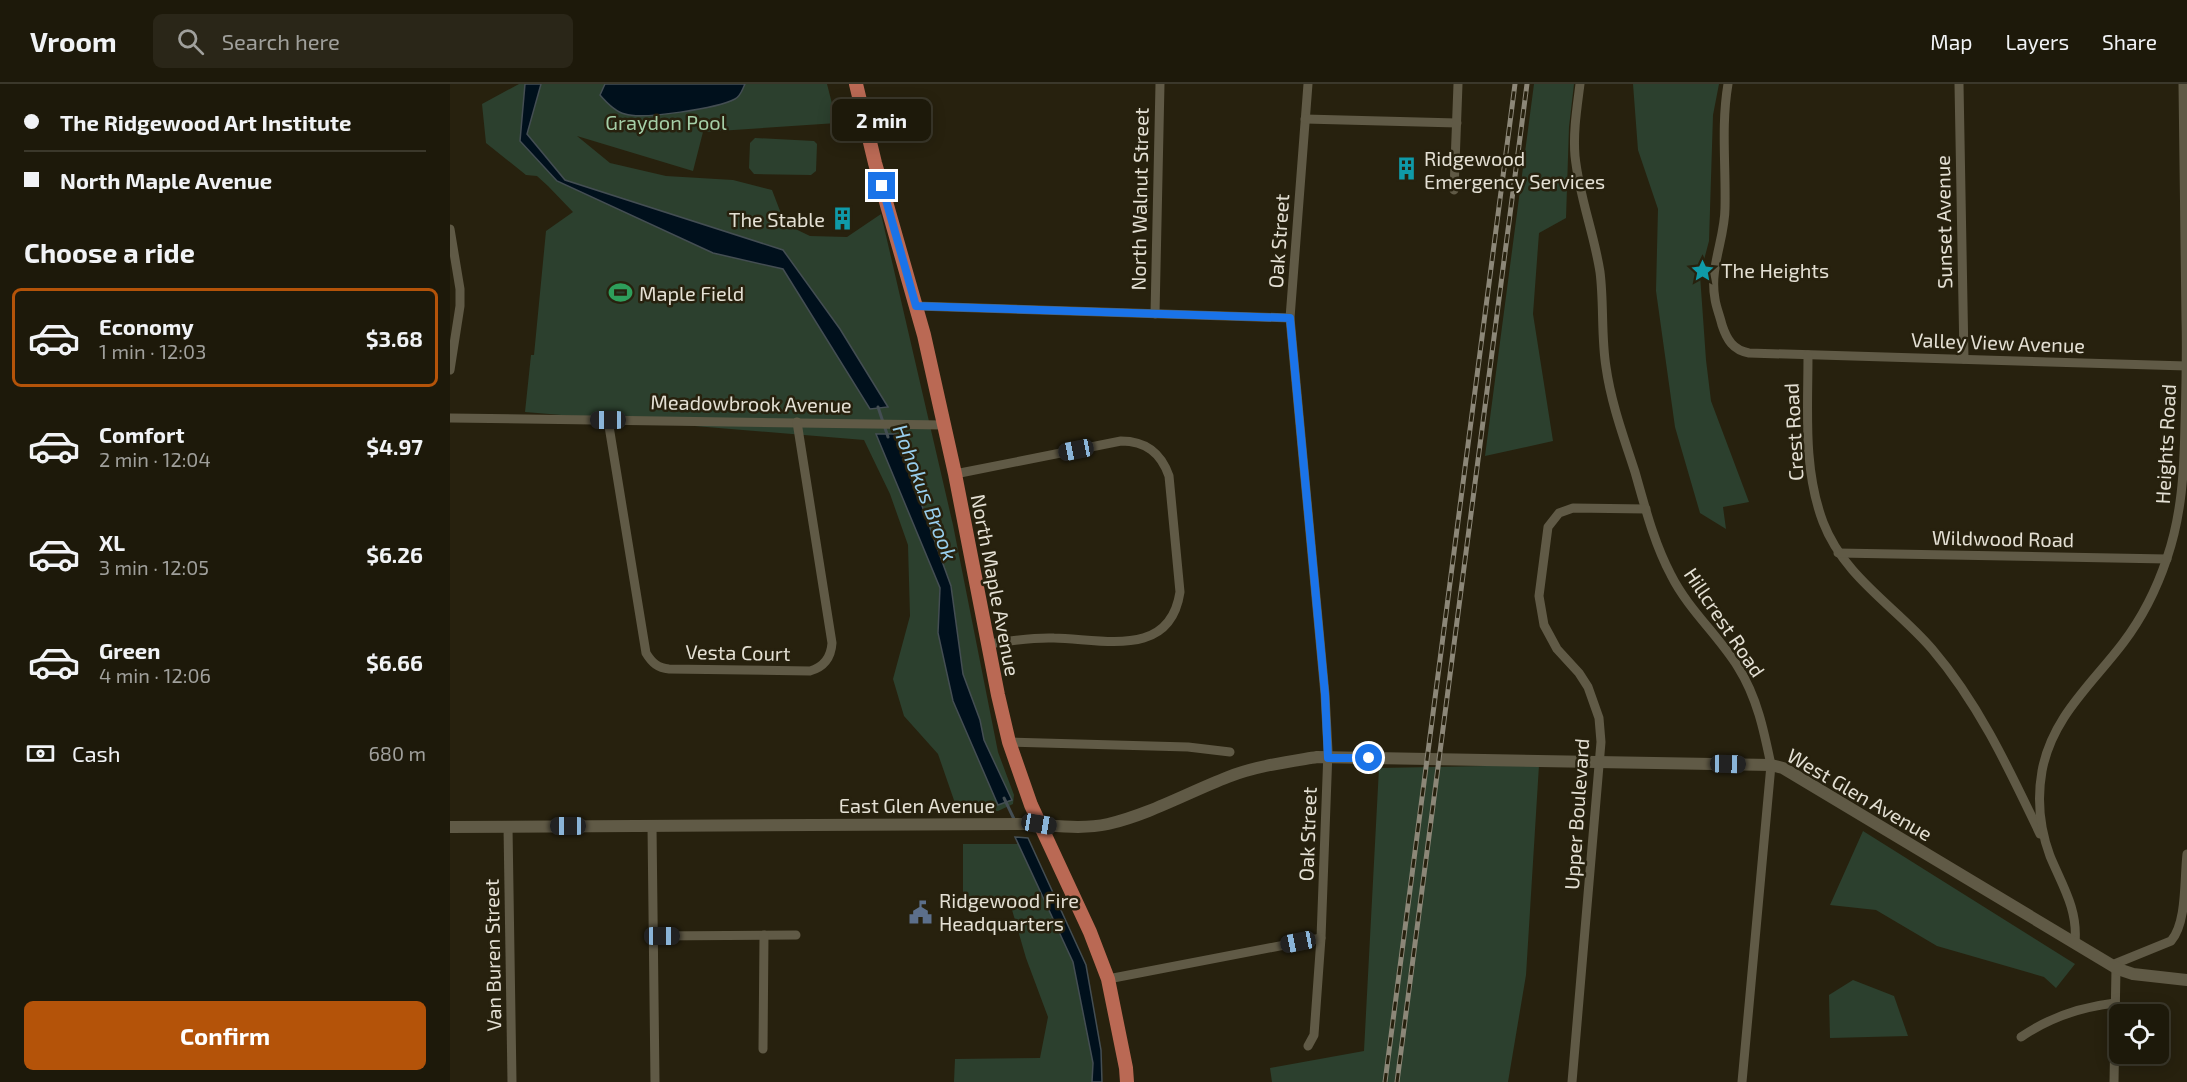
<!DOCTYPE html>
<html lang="en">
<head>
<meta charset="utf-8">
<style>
	body { margin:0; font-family:"Exo 2",sans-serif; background:#2a2618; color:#f1f3f6; height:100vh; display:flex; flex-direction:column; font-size:22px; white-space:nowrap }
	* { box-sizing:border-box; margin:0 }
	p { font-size:20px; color:#a0a09c }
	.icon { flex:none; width:33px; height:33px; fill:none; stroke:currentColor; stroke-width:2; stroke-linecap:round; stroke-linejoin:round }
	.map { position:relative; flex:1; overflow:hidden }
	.side { display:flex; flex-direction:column; background:#1d190a; width:450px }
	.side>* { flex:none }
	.banner { display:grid; align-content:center; height:132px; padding:0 24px; background:#1d190a }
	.fabs { position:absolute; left:1659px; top:920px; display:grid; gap:12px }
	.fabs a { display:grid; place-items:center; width:60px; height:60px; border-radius:9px; background:#1d190a; box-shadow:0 3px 15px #0003,0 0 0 2px #3b382b; font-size:30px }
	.end { position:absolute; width:27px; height:27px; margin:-14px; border:8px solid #1a73e8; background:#fff; box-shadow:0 0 0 3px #fff }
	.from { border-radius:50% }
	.bubble { position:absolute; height:42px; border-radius:9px; background:#1d190a; box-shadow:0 3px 15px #0003,0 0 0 2px #3b382b; font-size:20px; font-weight:700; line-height:42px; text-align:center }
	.car { position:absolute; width:18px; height:36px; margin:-18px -9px; border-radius:8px; box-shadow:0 0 4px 2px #0007; background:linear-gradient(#222 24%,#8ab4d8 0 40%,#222 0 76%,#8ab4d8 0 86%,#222 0) }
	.banner b { display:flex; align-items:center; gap:21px; height:57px; font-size:22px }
	.banner b+b { border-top:2px solid #3b382b }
	.banner i { width:15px; height:15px; background:#f1f3f6 }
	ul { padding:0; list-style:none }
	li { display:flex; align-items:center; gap:18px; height:99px; margin:0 12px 9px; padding:0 12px; border:3px solid transparent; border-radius:9px }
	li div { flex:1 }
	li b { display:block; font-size:22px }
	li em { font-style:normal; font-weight:700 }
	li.active { border-color:#b45309 }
	li>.icon { width:54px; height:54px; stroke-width:1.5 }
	h2 { padding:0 24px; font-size:27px; line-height:72px }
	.pay { display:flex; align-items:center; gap:15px; height:66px; padding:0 24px; font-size:22px }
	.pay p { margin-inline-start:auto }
	.primary-button { display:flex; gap:12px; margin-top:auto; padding:12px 24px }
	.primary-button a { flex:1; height:69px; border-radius:9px; background:#b45309; color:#fff; font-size:24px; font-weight:700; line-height:69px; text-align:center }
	header { display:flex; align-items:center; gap:36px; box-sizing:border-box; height:84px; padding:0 30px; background:#1d190a; border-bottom:2px solid #3b382b }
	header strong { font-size:28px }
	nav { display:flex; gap:33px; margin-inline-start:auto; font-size:21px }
	.search { width:420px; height:54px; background:#2a2618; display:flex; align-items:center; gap:15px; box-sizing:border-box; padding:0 21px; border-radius:9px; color:#a0a09c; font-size:22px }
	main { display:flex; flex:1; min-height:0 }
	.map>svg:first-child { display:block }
</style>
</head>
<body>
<header>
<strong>Vroom</strong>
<div class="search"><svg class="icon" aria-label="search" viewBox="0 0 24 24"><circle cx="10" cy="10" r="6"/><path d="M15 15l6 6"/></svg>Search here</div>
<nav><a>Map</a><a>Layers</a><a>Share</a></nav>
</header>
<main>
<section class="side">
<div class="banner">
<b><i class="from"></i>The Ridgewood Art Institute</b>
<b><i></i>North Maple Avenue</b>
</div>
<h2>Choose a ride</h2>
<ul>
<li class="active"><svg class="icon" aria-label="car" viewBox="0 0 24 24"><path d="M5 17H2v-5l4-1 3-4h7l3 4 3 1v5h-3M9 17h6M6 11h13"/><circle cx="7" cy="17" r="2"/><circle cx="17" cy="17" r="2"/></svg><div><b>Economy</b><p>1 min · 12:03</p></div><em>$3.68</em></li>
<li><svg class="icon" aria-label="car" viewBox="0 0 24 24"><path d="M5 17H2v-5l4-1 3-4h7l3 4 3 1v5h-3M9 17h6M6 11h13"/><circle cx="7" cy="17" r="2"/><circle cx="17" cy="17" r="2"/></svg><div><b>Comfort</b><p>2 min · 12:04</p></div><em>$4.97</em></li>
<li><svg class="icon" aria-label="car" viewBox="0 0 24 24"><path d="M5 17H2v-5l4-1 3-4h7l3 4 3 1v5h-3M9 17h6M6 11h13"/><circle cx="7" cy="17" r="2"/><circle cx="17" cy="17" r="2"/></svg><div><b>XL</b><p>3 min · 12:05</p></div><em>$6.26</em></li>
<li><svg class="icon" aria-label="car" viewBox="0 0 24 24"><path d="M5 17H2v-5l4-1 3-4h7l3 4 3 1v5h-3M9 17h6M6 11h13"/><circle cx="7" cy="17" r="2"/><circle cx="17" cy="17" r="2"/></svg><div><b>Green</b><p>4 min · 12:06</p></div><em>$6.66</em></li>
</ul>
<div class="pay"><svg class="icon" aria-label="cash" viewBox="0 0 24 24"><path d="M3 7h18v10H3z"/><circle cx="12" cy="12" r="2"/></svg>Cash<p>680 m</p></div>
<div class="primary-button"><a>Confirm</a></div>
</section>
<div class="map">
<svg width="1737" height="998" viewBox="0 0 1737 998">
	<rect width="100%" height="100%" fill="#27210e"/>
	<g fill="#2c402e" fill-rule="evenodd">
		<path d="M69,0H377L387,39L253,48L243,87L127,52L160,79L216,92L283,96L322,106L335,140L360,152L397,153L431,130L503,441L548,668L564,711L563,720L548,727L516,729L506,722L488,670L454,632L443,595L460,532L458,461L440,410L414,356L75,328L81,271H84L96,147L123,128L98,102L87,92L76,91L36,59L32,20ZM426,350L501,502L513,590L530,636L534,656L562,715L548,721L503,617L488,549L490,504Z"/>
		<path d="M1084,0H1124L1119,43L1116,134L1089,149L1083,230L1103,357L1035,372Z"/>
		<path d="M1183,0H1269L1263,31L1259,157L1250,191L1256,276L1261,317L1299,418L1273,423L1276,445L1250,429L1225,343L1206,207L1208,125L1188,66Z"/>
		<path d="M305,54L364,57L367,60L366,87L361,91L304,90L299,84L300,59Z"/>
		<path d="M1089,681L1076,891L1058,998H822L820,984L914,967L929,684Z"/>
		<path d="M1413,747L1625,880L1606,904L1594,893L1487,862L1426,826L1380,821Z"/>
		<path d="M513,760H568L623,878L643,979L642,998H504L505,975L590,974L598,933L576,874L558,812L513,817Z"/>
		<path d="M1403,896L1444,912L1458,952L1380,954L1379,911Z"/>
	</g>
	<g fill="#00101c" stroke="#444e53" stroke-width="1.5">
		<path d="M75,0H91L77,50L115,96L333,166L390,245L438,323L420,325L333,185L263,169L107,97L70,57Z"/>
		<path d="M155,0H295C292,6 291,12 285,15C268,24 193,36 175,30C166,28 156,18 150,11Z"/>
		<path d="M426,350H446L501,502L513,590L530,636L534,656L562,716L548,721L503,617L488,549L490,504Z"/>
		<path d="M565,753L578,754L636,881L651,966L652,998H642L643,979L623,878Z"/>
	</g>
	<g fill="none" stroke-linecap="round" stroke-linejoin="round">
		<g stroke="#444e53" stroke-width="3">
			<path d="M428,323L438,353"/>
			<path d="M554,714L564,735"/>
		</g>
		<g stroke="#605a46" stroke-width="9">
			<path d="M858,0L840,234L875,610L878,667L871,854L864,951L858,962"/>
			<path d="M1130,0C1127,24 1123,48 1125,72C1129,112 1144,149 1150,188C1154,219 1151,252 1156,283C1161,319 1174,354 1185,388C1195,423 1204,459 1221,491C1238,525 1268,551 1288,583C1307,613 1314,647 1321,681L1292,998"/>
			<path d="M1278,0C1271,41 1276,82 1275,124C1275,154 1259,184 1265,215C1266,223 1270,232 1272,241C1277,256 1283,266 1299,269L1737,282"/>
			<path d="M1509,0L1514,275"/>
			<path d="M855,35L1007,39"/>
			<path d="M1004,106L1008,0"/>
			<path d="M0,145L10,205V222L0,286"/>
			<path d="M466,222L840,234"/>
			<path d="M705,230L710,0"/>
			<path d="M1358,271C1358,327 1353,385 1373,438C1394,493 1445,522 1482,565C1529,620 1559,685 1590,750"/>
			<path d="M0,334L494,341"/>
			<path d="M158,336L196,569C202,579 208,584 219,585L360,587C374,583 381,574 382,559L347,338"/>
			<path d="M505,390L671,357C696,357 711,369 719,392L730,508C720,575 653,555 604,554C582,553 561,557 539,560"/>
			<path d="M1388,469L1717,475"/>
			<path d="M559,658L738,663L780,668"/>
			<path d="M202,742L205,998"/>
			<path d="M58,743L62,998"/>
			<path d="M203,852L346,851"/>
			<path d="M1625,858C1628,825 1612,801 1600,772C1590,745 1587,715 1592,687C1602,633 1642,600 1673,559C1692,534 1707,504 1717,474C1732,430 1734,387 1735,340C1736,305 1737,271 1736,236C1735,157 1734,79 1733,0"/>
			<path d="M1662,881L1721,857C1737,839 1734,796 1737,770"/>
			<path d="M658,895L871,854"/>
			<path d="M1571,953C1600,933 1631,923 1665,919"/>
			<path d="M313,965L314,851"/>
			<path d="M1122,998L1151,658L1149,634L1138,603L1129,589L1107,565L1094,541L1089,512L1098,443L1109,429L1123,424L1196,425"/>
			<path d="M1664,998L1666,884"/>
		</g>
		<path stroke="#605a46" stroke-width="12" d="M0,743L575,740C602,741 631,746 658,740C700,730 737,709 778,693C806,682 837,678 867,673L1321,681L1333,684L1668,885L1683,890L1737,896"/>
		<path stroke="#ba6954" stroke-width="14" d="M406,0L425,79L474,251L505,390L548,611L559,658L581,721L640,848L658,895L676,984L677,998"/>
		<defs>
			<g id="rail">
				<path d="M935,998L1065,0"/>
				<path d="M947,998L1077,0"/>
			</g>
		</defs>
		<use href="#rail" stroke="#8c8778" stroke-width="5"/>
		<use href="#rail" stroke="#27210e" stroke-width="3" stroke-dasharray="9" stroke-linecap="butt"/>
	</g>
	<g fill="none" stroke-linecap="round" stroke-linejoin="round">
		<path stroke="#1a73e8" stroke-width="8" d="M432,102L466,222L840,234L875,610L878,674H919"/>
	</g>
	<defs>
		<symbol id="building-bare" viewBox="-9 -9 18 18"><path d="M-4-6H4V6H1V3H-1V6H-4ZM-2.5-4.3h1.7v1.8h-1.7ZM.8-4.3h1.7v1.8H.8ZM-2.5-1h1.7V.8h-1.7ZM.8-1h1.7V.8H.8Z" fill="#0f9aa8" stroke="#27210e" stroke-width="2.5" paint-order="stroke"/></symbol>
		<symbol id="sight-bare" viewBox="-9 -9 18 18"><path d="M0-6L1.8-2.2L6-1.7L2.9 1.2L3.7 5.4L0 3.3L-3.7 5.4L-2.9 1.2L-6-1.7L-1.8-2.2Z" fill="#0f9aa8" stroke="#27210e" stroke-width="2.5" paint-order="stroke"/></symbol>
		<symbol id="stadium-bare" viewBox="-9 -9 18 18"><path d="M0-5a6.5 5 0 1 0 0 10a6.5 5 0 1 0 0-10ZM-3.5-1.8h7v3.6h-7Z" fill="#2e9e5b" stroke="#27210e" stroke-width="2.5" paint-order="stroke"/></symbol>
		<symbol id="civic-bare" viewBox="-9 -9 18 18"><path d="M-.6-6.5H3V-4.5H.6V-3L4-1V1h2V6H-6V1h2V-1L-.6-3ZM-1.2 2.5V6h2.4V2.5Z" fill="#5c6f8a" stroke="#27210e" stroke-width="2.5" paint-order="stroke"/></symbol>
	</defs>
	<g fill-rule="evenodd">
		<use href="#building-bare" x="940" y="68" width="33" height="33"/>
		<use href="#building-bare" x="376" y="118" width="33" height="33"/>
		<use href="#sight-bare" x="1236" y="170" width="33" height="33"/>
		<use href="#stadium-bare" x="154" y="192" width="33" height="33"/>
		<use href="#civic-bare" x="454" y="812" width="33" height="33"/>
	</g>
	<g text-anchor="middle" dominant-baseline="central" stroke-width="5" stroke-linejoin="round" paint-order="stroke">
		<g font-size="20" fill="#a5cfa8" stroke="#27210e">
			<text x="216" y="38">Graydon Pool</text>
		</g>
		<g font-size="20" fill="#e4e0d4" stroke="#27210e" text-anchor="start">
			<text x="974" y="74">Ridgewood<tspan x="974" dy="23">Emergency Services</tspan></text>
			<text x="375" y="135" text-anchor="end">The Stable</text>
			<text x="1271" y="186">The Heights</text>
			<text x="189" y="209">Maple Field</text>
			<text x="489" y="816">Ridgewood Fire<tspan x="489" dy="23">Headquarters</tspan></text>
		</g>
		<g font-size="20" fill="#e4e0d4" stroke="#27210e">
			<text transform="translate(689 115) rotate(-89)">North Walnut Street</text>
			<text transform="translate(1493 138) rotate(-91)">Sunset Avenue</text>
			<text transform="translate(828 157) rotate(-86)">Oak Street</text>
			<text transform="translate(1548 258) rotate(2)">Valley View Avenue</text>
			<text transform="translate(301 319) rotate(1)">Meadowbrook Avenue</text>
			<text transform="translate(1343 348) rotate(-93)">Crest Road</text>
			<text transform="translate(1715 360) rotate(-87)">Heights Road</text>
			<text transform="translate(1553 454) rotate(1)">Wildwood Road</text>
			<text transform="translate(546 501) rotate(79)">North Maple Avenue</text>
			<text transform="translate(1275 538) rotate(56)">Hillcrest Road</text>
			<text transform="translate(288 568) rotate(1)">Vesta Court</text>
			<text transform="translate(1410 710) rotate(30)">West Glen Avenue</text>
			<text x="467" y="721">East Glen Avenue</text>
			<text transform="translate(1126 730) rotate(-86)">Upper Boulevard</text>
			<text transform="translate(857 750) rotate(-88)">Oak Street</text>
			<text transform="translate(42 871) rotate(-91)">Van Buren Street</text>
		</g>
		<g font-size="21" font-style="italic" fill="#98ceed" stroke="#27210e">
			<text transform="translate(476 408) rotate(69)">Hohokus Brook</text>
		</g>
	</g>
</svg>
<div class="fabs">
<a><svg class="icon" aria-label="locate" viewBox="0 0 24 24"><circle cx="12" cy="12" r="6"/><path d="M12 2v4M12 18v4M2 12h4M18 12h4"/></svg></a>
</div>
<i class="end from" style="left:919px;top:674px"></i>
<i class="end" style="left:432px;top:102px"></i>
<div class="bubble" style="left:382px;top:15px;width:99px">2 min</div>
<i class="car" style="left:158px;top:336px;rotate:270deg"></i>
<i class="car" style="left:626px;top:366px;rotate:259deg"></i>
<i class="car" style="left:1278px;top:680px;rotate:91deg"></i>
<i class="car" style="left:589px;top:740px;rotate:100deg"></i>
<i class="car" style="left:118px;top:742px;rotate:270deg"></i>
<i class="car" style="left:212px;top:852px;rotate:90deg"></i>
<i class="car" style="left:848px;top:858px;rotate:259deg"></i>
</div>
</main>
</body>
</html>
